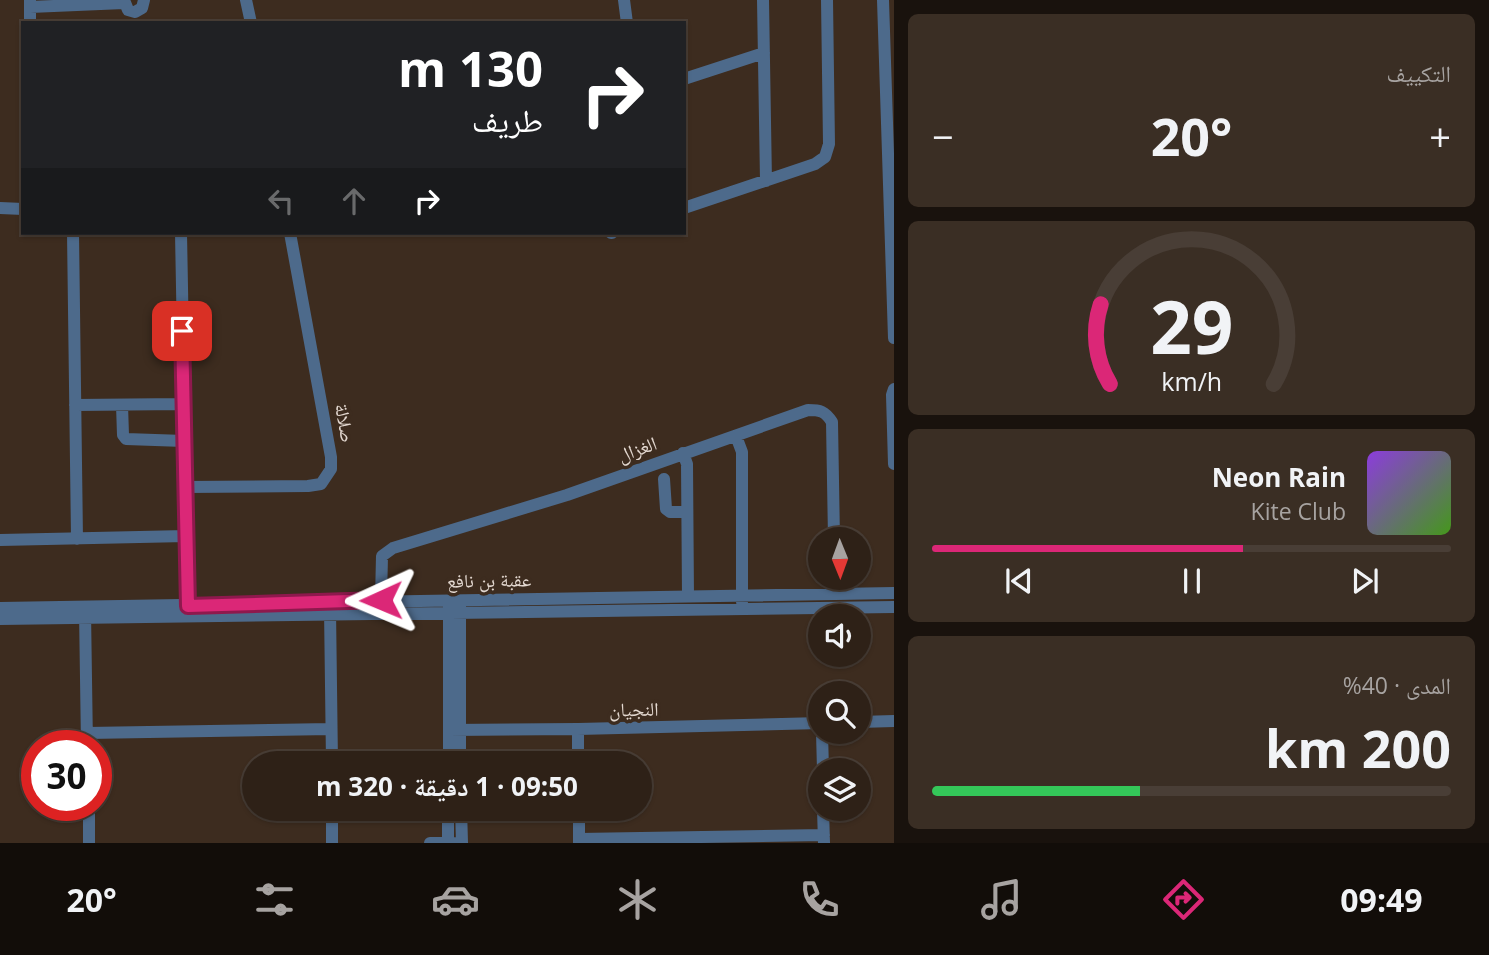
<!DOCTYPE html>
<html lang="ar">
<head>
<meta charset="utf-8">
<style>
	:root { --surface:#2e2117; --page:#3a2e24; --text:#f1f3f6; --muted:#a7a3a1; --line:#493e36; --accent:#db2777 }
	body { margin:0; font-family:"Open Sans","Noto Naskh Arabic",sans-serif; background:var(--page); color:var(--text); direction:rtl; height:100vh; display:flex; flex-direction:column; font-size:26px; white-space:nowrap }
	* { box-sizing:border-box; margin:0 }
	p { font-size:23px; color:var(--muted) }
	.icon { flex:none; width:38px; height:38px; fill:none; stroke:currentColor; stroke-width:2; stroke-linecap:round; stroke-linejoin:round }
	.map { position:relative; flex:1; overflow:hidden; direction:ltr }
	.drawer { display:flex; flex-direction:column; gap:14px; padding:14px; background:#19120d; width:595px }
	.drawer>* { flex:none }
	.banner { position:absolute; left:21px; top:21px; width:665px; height:214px; border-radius:0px; box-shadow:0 2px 5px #0004,0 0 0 2px var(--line); direction:rtl; background:#202124; color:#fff; overflow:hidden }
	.needle { width:46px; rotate:179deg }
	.buttons { position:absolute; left:808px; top:527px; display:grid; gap:14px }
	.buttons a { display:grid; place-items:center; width:63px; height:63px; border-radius:50%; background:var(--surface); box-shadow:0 2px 5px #0004,0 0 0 2px var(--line); font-size:35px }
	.speed { position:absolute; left:21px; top:730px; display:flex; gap:14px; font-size:35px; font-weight:700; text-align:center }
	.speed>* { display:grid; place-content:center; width:91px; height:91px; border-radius:50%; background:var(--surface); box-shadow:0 2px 5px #0004,0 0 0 2px var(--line); line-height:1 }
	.speed .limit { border:10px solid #d22; background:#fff; color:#111 }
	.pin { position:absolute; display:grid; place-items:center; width:60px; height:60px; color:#fff; margin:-30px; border-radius:14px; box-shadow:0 4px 10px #0006 }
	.me { position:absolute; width:77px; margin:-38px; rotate:269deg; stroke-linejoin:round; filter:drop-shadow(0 0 5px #0008) }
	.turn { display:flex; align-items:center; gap:24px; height:147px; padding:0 28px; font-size:32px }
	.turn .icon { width:91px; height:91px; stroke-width:2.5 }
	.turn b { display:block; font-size:49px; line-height:60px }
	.lanes { display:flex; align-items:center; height:66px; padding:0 28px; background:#0003; justify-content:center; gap:35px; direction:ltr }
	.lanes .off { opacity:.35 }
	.big { font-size:52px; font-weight:700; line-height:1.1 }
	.drawer .card { flex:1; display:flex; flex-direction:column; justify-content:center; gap:10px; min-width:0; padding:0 24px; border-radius:10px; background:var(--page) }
	.drawer .dial { align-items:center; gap:0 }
	.dial svg { height:182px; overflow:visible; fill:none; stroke:var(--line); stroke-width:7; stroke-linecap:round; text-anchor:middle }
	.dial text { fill:var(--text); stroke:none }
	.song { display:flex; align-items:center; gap:21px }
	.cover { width:84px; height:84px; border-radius:10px; background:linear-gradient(135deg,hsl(270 70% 55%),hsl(100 70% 35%)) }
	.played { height:7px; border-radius:4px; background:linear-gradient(90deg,var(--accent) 60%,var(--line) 60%) }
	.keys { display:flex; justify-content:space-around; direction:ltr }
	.heat { display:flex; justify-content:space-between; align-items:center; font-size:38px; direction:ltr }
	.charge { height:10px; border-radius:5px; background:linear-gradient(90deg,#34c759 40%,var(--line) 0) }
	.trip { position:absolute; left:242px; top:751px; width:410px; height:70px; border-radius:35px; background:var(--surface); box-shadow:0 2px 5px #0004,0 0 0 2px var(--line); font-weight:700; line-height:70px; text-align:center; direction:rtl }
	.menu { display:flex; height:112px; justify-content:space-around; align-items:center; background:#120d09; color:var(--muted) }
	.menu .icon { width:49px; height:49px }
	.menu .selected { color:var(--accent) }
	.menu b { font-size:32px; color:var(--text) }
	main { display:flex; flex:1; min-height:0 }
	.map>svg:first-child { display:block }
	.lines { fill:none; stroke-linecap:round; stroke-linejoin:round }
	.minor { stroke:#4d6a8b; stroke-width:12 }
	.route-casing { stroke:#8e194d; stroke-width:18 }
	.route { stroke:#db2777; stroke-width:12 }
	.labels { text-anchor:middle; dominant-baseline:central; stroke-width:7; stroke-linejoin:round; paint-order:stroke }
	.street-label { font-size:19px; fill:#e3d8d0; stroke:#3d2c1f }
</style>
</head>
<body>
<main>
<section class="drawer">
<div class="card"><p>التكييف</p>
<div class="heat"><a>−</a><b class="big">20°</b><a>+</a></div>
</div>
<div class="card dial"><svg viewBox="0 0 100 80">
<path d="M14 69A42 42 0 1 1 86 69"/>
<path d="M14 69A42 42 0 0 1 10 34" stroke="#db2777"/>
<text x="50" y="56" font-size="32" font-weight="700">29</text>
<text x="50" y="72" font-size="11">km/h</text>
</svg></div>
<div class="card">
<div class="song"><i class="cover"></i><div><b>Neon Rain</b><p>Kite Club</p></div></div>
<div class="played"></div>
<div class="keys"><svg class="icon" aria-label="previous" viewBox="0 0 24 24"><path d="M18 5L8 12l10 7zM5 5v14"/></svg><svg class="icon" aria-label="pause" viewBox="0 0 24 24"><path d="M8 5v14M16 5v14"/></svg><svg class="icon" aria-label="next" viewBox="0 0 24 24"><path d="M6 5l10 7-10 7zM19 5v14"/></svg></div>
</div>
<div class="card"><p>المدى · 40%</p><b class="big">200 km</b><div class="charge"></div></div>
</section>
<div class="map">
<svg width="894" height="843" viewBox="0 0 894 843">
	<rect width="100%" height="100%" fill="#3d2c1f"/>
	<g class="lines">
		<path class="minor" d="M30 0V23
			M124 0 128 10 135 12 142 8 144 0
			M246 0 251 23
			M624 0 627 23
			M763 0 766 181
			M883 0 894 338
			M30 7 124 3
			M684 79 764 53
			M0 208 23 209
			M684 208 815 164 825 157 829 144 827 0
			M73 233 77 539
			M181 233 188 614
			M611 233H612
			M894 389 892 395 894 464
			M75 405 183 404
			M122 405 123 435 126 439 184 441
			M736 436 742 452V602
			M683 453 687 464 688 596
			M664 479 666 509 670 512H687
			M185 487 308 486 321 484 331 469V457L290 233
			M0 540 186 536
			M834 578 835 594
			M381 600 382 556 393 548 567 495 808 410C820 410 825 411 832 422L834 539
			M0 608 894 593
			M330 609 332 763
			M85 611 87 746
			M0 619 894 607
			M859 722 894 721
			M578 729V763
			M449 730 578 729 821 723
			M822 732 823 770
			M87 733 331 729
			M449 763V607
			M460 763V606
			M89 805V843
			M332 808V843
			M461 808 462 843
			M579 808V843
			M823 808 824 843
			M579 839 824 835
			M430 843H454
			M448 843V808"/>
	</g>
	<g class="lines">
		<defs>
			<path id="route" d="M182 331 188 606 381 600"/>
		</defs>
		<use href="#route" class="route-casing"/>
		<use href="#route" class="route"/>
	</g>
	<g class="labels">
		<g class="street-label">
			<text transform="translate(345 423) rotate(80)">صلالة</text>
			<text transform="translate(637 449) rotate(-20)">الغزال</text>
			<text transform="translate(489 580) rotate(-1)">عقبة بن نافع</text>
			<text transform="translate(634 709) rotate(-1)">النجيان</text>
		</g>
	</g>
</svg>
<div class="buttons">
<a><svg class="needle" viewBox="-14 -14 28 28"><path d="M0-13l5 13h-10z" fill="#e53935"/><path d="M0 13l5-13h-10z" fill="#a7a3a1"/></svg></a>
<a><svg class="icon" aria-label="sound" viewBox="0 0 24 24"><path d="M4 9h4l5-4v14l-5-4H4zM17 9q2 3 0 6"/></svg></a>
<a><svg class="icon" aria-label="search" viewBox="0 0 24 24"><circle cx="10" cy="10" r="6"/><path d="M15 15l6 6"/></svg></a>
<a><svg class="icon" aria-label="layers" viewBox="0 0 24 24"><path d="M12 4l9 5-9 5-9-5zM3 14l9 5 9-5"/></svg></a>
</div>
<div class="speed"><div class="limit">30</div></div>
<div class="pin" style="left:182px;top:331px;background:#d93025"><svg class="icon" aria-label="arrive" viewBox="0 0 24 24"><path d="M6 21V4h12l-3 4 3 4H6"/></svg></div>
<svg class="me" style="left:381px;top:600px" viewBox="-20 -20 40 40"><path d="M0-17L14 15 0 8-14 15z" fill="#db2777" stroke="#fff" stroke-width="4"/></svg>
<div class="trip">09:50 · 1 دقيقة · 320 m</div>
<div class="banner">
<div class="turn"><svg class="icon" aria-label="right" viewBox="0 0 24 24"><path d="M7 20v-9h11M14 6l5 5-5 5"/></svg><div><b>130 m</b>طريف</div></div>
<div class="lanes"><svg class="icon off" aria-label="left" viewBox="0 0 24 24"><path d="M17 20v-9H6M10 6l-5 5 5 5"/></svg><svg class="icon off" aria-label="ahead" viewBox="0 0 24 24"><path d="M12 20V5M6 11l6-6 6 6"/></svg><svg class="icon" aria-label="right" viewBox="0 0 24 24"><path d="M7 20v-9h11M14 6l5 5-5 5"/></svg></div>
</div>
</div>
</main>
<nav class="menu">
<b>09:49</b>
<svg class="icon selected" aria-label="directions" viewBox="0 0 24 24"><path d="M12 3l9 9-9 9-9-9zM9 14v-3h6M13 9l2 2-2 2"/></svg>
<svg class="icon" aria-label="music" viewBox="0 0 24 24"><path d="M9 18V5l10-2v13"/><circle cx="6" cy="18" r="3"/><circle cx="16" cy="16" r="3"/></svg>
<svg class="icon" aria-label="phone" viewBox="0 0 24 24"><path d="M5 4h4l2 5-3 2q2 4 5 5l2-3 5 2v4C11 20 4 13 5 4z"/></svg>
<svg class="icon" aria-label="climate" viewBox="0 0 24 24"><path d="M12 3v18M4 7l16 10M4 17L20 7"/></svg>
<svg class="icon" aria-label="car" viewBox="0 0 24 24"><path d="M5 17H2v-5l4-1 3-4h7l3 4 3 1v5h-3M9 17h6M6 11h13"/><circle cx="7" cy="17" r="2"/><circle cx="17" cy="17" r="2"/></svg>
<svg class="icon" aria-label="filters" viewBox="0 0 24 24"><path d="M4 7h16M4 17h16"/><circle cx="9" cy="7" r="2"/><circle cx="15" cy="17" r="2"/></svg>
<b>20°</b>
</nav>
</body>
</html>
